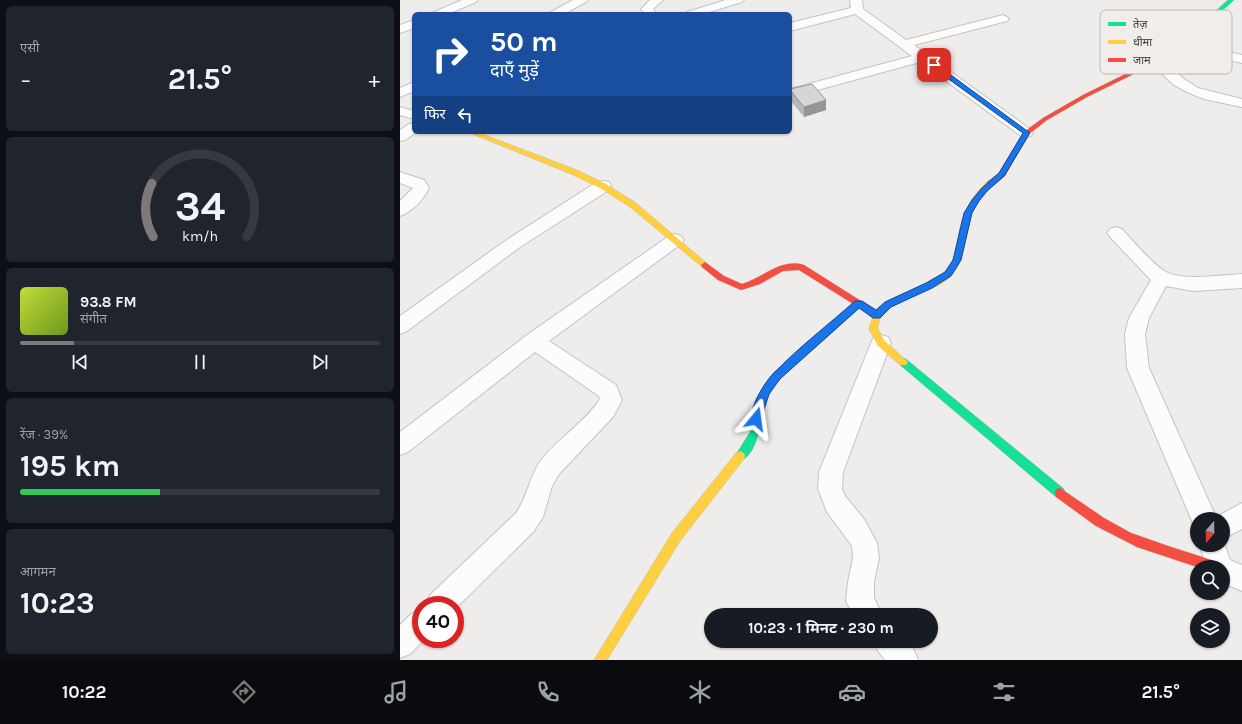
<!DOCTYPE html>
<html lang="hi">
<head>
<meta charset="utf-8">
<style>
	:root { --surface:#171b24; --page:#20242c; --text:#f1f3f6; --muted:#9ea1a6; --line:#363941; --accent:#7b7979 }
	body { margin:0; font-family:Karla,"Noto Sans Devanagari",sans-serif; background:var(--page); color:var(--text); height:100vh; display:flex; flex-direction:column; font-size:15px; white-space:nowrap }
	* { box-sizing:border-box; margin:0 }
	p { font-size:13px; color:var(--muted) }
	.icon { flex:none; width:22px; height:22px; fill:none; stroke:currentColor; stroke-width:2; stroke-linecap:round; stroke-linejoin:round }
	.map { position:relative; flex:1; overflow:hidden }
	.side { display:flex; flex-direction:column; gap:6px; padding:6px; background:#0d0f14; width:400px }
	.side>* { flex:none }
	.top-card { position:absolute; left:12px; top:12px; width:380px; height:122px; border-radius:6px; box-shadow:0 1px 3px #0004; background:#1a4fa0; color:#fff; overflow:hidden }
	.needle { width:26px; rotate:200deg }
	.controls { position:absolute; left:790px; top:512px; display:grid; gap:8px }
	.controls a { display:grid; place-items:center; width:40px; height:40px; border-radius:50%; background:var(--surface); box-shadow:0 1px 3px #0004; font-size:20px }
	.speed { position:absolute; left:12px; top:596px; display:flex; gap:8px; font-size:20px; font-weight:700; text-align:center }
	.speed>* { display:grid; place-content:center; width:52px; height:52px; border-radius:50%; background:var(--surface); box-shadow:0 1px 3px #0004; line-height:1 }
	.speed .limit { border:6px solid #d22; background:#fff; color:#111 }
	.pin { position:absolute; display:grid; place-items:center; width:34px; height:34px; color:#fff; margin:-17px; border-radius:8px; box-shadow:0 2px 6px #0006 }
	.me { position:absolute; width:44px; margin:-22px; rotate:16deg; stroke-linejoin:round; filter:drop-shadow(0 0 3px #0008) }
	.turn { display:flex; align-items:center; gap:14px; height:84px; padding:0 12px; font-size:18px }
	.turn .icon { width:52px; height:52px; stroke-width:2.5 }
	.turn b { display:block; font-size:28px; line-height:34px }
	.then { display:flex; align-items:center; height:38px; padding:0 12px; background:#0003; gap:8px; font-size:15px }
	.big { font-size:30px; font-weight:700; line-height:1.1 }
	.side .tile { flex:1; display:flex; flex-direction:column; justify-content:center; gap:6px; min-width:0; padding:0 14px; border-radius:6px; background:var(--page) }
	.side .dial { align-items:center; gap:0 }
	.dial svg { height:104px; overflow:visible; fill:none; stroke:var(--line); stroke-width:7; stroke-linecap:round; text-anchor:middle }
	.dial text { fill:var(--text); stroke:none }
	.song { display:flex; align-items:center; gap:12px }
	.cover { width:48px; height:48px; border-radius:6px; background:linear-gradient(135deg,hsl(70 70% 55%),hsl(80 70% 35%)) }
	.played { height:4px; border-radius:2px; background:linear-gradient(90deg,var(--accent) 15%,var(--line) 15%) }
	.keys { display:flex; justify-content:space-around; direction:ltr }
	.heat { display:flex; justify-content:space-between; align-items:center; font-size:22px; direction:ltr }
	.charge { height:6px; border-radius:3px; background:linear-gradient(90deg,#34c759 39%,var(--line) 0) }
	.trip { position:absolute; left:304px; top:608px; width:234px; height:40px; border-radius:20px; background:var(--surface); box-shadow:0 1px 3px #0004; font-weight:700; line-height:40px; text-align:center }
	.dock { display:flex; height:64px; justify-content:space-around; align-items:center; background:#090b0e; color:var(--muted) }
	.dock .icon { width:28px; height:28px }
	.dock .active { color:var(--accent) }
	.dock b { font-size:18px; color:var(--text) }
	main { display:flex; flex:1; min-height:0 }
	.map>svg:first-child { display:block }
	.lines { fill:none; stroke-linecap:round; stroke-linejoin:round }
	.street-casing { stroke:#c4c3c2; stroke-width:2 }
	.fast-casing { stroke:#c4c3c2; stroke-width:1 }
	.slow-casing { stroke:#c4c3c2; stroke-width:1 }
	.jam-casing { stroke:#c4c3c2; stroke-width:1 }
	.street { fill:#fdfcfc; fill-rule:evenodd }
	.fast { fill:#16e098; fill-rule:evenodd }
	.slow { fill:#ffcf43; fill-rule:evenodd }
	.jam { fill:#f24e42; fill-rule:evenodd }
	.wall { fill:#b9b7b7 }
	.shaded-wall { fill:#969595 }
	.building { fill:#d7d5d5; stroke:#969595 }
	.route { fill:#1a73e8; stroke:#114b97 }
	.key { fill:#f0edeb; stroke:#bab8b6; stroke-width:1 }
	.key-label { font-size:11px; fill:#3d3b3b }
</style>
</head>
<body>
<main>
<section class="side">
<div class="tile"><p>एसी</p>
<div class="heat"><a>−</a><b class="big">21.5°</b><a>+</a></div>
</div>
<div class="tile dial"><svg viewBox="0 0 100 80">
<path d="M14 69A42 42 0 1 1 86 69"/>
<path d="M14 69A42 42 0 0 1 13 28" stroke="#7b7979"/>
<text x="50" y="56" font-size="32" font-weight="700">34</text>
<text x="50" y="72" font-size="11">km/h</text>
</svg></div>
<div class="tile">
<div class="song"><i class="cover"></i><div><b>93.8 FM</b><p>संगीत</p></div></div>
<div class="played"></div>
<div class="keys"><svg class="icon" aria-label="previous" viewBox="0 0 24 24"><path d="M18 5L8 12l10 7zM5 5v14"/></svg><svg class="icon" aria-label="pause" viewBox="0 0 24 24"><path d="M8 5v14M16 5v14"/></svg><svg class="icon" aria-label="next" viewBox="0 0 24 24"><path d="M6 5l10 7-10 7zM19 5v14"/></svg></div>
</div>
<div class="tile"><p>रेंज · 39%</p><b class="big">195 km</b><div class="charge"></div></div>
<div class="tile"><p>आगमन</p><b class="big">10:23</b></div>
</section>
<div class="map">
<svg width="842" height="660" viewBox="0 0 842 660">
	<rect width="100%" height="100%" fill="#efedec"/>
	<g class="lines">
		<defs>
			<path id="street" d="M62 0H78L76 2 48 14H32L34 12Z
				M173 0H188L186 2 164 14H149L151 12Z
				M250 0H263L253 9 257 14H245L241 9Z
				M326 0H344L342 2 303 14H285L287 12Z
				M450 0H462L463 9 506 40 603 15 607 17 609 19 607 21 514 45 631 130 633 133 631 136 626 137 621 136 520 62 399 95H390V89L512 56 455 14 390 31V23L451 8Z
				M14 20V28L0 33V25Z
				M778 41 842 55V63L774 48 772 45 774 42Z
				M756 57 761 58 784 79 798 88 842 99V107L804 99 789 93 774 85 751 64 750 61 751 58Z
				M14 82V91L0 97V88Z
				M0 107 14 111V119L0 115Z
				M14 123V132H17L5 140 0 141V130L9 124Z
				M0 172 24 180 29 188C24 199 12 212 0 216V201L13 188 0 183Z
				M203 181 209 182 211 186 209 190 120 247 7 331 0 334V316L108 239 197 182Z
				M716 227 722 229C734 242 751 263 766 272 782 281 823 275 842 274V288L793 291 766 286 749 318 745 334 749 368 816 517 842 503V529L823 539 830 560 842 565V591L823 583V567H806L800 545H823V519H797V528H795L727 368 725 334 729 318 751 280 710 237 707 233 710 229Z
				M275 234 281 236 284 240 281 244 149 341 216 385 222 400 213 417 159 474 152 486 143 517 134 531 55 609V605H26L30 595 116 513C128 496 129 476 142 459 159 438 186 421 200 399L199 396 135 352 8 452 0 455V432L127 335 269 236Z
				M481 335 488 337 491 343 443 472 442 489 445 496 464 519 477 543 479 558 474 582V598L482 615H453L446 601 448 582 453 558 452 546 427 512 418 489 419 472 471 343 474 337Z
				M21 610V639H25L10 654 0 658V625L11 614Z
				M474 641H507L514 650 518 660H485L478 651Z"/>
			<path id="fast" d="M828 0H834L795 35 775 50H771V48L791 33Z
				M459 301 463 304 462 306C444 322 426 338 409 353 394 366 377 378 369 395 360 413 361 453 340 461L336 459 335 456 350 432 354 406 362 389 373 373 456 302Z
				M503 358 506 359 664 489 665 493 664 497 660 498 656 497 500 365 498 362 500 359Z"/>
			<path id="slow" d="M68 132H77L177 170 206 184 236 203 309 265 305 268 302 267 230 207 200 188 171 174Z
				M587 182H593L594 184C586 194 577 201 572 213 564 233 567 259 551 276 534 294 492 298 481 317 479 320 478 325 478 329L484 340 508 362 506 365H500L478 346 469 329C478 288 521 297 546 271 556 260 557 242 560 228 564 210 573 194 587 182Z
				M340 451 344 453 345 456 344 459 280 541 207 660H194L272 533 336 453Z"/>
			<path id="jam" d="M773 47 776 49 775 50 758 62 687 97 647 120 629 134 605 176 593 186H587V182L599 173 624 132 643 118 683 95 754 60Z
				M305 262 324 276 342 284C363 278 380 258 404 265L480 313 481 315 480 317H474L399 270 383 271 360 284 341 290 318 280 302 267 301 265Z
				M660 488 704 518 731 533 771 547 815 561 819 563 821 567H797L737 547 696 526 656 497 655 493 656 489Z"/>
		</defs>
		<use href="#street" class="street-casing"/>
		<use href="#fast" class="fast-casing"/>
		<use href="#slow" class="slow-casing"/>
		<use href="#jam" class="jam-casing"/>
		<use href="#street" class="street"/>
		<use href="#fast" class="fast"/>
		<use href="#slow" class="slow"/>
		<use href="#jam" class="jam"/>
	</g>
	<path class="wall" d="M390 89 426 100V110L404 117 390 100Z"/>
	<path class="shaded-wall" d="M426 100V110L404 117V107Z"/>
	<path class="building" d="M412 84 426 100 404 107 390 90V89Z"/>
	<path class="route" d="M532 64H536L630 133 604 176 587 191 579 201 572 213 561 260 551 276 532 288 491 307 480 318H473L459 308 380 379 369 394 360 422 356 423 352 422C347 411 365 381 374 373 399 347 428 325 455 301H462L476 310 485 302 526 283 545 272 553 260 564 213 572 200 582 188 599 173 623 133 532 67Z"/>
	<rect x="700" y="10" width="132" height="64" rx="6" class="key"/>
	<rect x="708" y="22" width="18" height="4" fill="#16e098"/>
	<rect x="708" y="40" width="18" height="4" fill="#ffcf43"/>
	<rect x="708" y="58" width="18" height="4" fill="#f24e42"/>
	<g class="key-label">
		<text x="733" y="28">तेज़</text>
		<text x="733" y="46">धीमा</text>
		<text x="733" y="64">जाम</text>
	</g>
</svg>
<div class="controls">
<a><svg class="needle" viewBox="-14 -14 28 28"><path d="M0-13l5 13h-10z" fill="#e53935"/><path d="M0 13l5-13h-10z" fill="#9ea1a6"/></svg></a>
<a><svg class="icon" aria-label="search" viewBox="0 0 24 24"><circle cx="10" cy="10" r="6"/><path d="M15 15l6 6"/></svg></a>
<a><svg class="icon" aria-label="layers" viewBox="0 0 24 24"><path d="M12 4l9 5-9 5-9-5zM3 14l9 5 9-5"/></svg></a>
</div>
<div class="speed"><div class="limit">40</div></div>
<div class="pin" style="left:534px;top:65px;background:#d93025"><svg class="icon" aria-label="arrive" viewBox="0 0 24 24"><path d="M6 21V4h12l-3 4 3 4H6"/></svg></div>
<svg class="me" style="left:356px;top:419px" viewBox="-20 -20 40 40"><path d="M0-17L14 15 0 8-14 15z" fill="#1a73e8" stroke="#fff" stroke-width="4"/></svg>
<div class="trip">10:23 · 1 मिनट · 230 m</div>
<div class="top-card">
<div class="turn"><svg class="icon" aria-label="right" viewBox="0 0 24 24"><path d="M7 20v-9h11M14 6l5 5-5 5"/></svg><div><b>50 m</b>दाएँ मुड़ें</div></div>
<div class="then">फिर<svg class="icon" aria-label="left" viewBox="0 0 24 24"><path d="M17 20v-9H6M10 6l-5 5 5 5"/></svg></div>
</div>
</div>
</main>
<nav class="dock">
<b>10:22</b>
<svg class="icon active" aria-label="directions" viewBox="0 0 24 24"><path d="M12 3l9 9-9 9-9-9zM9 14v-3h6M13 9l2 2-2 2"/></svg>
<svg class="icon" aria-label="music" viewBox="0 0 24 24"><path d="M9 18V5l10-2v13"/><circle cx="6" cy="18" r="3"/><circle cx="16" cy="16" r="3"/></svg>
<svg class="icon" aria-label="phone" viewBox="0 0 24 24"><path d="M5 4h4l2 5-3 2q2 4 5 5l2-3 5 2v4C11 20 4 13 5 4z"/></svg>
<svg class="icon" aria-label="climate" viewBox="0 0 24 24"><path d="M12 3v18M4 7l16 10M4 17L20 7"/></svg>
<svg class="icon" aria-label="car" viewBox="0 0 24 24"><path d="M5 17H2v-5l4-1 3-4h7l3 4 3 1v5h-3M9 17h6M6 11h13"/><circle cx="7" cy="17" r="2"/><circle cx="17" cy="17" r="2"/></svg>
<svg class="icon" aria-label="filters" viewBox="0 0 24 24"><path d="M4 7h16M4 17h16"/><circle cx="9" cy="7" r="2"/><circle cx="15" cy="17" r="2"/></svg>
<b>21.5°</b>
</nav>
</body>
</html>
